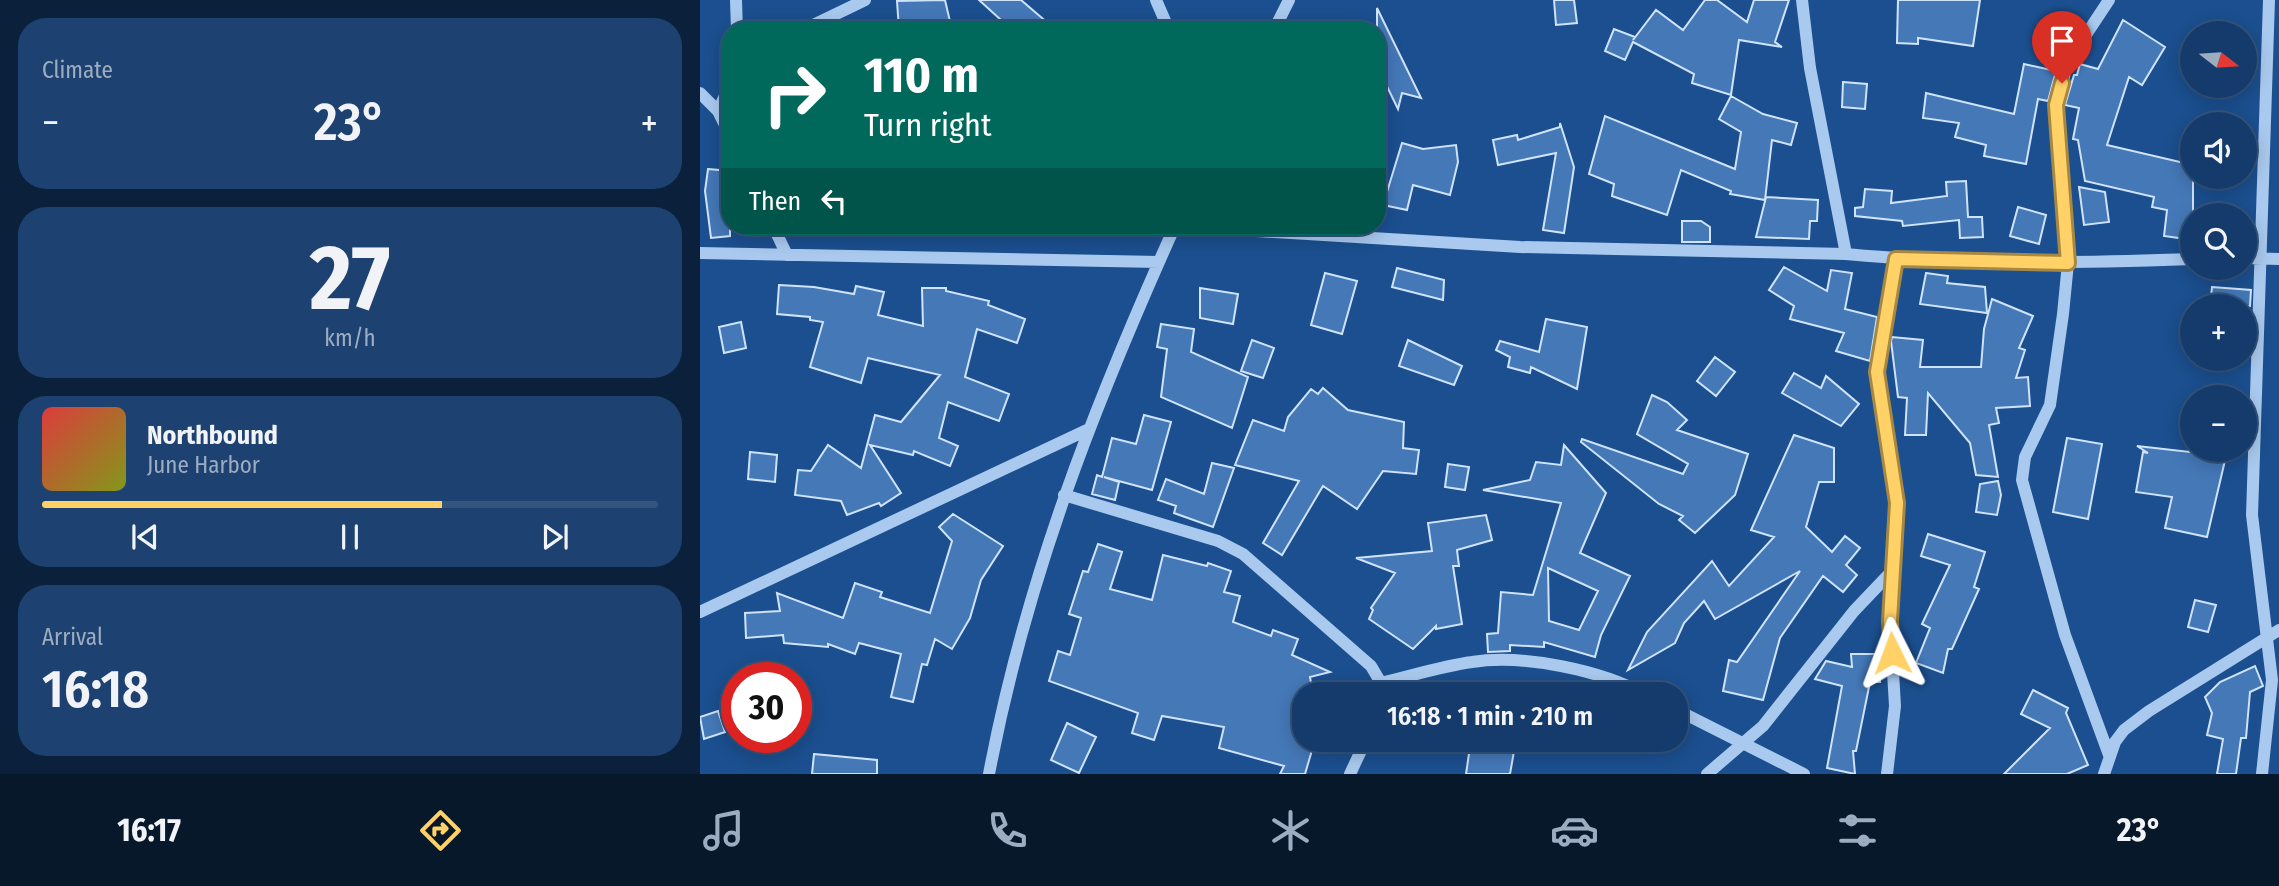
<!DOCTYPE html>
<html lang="en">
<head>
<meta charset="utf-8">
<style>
	:root { --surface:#143b6b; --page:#1d4271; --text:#f1f3f6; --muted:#9dadc1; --line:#33557e; --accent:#ffd166 }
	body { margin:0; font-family:"Fira Sans Condensed",sans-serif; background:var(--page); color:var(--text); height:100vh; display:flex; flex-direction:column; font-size:26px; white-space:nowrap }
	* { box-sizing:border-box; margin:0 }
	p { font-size:23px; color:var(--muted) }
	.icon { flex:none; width:38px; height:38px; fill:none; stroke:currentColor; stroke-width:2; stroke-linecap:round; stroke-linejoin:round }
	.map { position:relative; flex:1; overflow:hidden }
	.drawer { display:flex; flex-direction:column; gap:18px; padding:18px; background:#0b203b; width:700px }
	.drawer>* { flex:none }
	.banner { position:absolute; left:21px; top:21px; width:665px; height:214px; border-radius:28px; box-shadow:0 4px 18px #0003,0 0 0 2px var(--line); background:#00695c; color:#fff; overflow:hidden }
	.needle { width:46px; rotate:107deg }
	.controls { position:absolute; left:1480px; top:21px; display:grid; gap:14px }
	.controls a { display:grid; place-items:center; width:77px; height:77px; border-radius:50%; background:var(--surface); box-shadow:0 4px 18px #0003,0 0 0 2px var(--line); font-size:35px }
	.speed { position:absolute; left:21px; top:662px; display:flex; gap:14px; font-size:35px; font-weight:700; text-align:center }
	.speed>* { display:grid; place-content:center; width:91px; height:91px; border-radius:50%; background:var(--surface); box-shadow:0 4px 18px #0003,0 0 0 2px var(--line); line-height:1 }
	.speed .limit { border:10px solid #d22; background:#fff; color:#111 }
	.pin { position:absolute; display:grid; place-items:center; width:60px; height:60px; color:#fff; margin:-72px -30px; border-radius:50% 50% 50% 0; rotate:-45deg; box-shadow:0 0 7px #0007 }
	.pin .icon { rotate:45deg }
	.me { position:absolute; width:77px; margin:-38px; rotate:357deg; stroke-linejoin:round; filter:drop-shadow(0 0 5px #0008) }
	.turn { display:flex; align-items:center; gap:24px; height:147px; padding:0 28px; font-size:32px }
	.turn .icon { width:91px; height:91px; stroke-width:2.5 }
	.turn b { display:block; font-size:49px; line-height:60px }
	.then { display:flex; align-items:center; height:66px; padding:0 28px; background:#0003; gap:14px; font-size:26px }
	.big { font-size:52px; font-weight:600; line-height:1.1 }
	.drawer .card { flex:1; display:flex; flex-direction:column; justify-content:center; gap:10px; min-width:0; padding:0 24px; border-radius:28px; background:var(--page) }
	.drawer .dial { align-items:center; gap:0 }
	.dial b { font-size:91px; line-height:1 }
	.song { display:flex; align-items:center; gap:21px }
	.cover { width:84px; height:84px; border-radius:10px; background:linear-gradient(135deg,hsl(0 70% 55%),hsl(70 70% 35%)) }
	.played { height:7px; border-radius:4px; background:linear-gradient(90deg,var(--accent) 65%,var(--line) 65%) }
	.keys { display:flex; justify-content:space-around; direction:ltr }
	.heat { display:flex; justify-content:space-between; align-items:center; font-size:38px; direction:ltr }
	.trip { position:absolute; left:592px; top:682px; width:396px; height:70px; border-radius:28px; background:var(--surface); box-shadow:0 4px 18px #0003,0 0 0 2px var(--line); font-weight:600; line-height:70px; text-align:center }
	.dock { display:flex; height:112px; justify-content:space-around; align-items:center; background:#08182b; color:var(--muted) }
	.dock .icon { width:49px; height:49px }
	.dock .selected { color:var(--accent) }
	.dock b { font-size:32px; color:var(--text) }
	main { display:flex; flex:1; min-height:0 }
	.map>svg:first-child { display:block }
	.building { fill:#4478b7; stroke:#cfe3fa; stroke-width:2; fill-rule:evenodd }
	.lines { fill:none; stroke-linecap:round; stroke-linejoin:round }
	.minor { stroke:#a9c9ee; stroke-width:12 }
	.route-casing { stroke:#a68842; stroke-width:18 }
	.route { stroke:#ffd166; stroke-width:12 }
</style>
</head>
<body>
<main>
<section class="drawer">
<div class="card"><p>Climate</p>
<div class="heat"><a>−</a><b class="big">23°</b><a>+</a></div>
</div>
<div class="card dial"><b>27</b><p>km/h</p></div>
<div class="card">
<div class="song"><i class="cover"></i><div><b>Northbound</b><p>June Harbor</p></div></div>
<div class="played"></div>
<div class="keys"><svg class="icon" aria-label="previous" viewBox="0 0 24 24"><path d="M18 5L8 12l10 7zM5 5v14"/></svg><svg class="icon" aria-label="pause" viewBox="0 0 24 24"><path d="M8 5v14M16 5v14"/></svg><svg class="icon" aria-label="next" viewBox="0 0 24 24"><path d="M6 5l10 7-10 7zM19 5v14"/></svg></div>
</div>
<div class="card"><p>Arrival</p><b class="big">16:18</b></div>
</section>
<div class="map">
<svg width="1579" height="774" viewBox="0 0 1579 774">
	<rect width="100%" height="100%" fill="#1b4f8f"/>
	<path class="building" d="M245 0 252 30H199L197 1Z
		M279 0H321L356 30H312Z
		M854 0H874L877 23 856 25Z
		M1005 0H1017L1047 22 1054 0H1089L1075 42 1082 47 1039 40 1031 95 992 83 994 74 933 42 925 60 905 51 914 29 935 37 933 40 956 10 983 30Z
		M1198 0H1280L1273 46 1218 38V44L1197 43Z
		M677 8 721 98 702 93 698 109 677 66Z
		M1423 20 1465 47 1442 85 1429 77 1407 145 1493 165V240L1464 236 1467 210 1452 207 1454 197 1385 181 1378 140 1373 139 1379 108 1365 105 1374 75H1377L1380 64 1398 69Z
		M1324 64 1356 71 1348 101 1338 99 1326 164 1284 156 1286 145 1255 137 1259 123 1223 118 1226 93 1314 114Z
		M1143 82 1167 84 1165 109 1142 107Z
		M1031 96 1063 114 1097 123 1091 145 1072 140 1065 200 1030 194 1031 191 981 170 967 215 912 196 914 184 889 174 905 116 1035 169 1041 132 1019 119Z
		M860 123 874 167 864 233 843 230 856 153 798 165 793 140 817 135 818 140 860 127Z
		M702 143 723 149 756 145 758 162 750 195 713 185 707 210 683 205Z
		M8 169 30 171V236L11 238 5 191Z
		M1266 181 1268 217H1282L1283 237 1260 238 1259 220 1203 226 1202 221 1155 216V208L1163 207 1165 189 1192 191 1191 203 1247 196 1246 182Z
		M1379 187 1405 192 1409 222 1384 225Z
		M1066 197 1118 200 1117 221H1110L1109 239 1056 237Z
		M1318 207 1346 215 1339 244 1310 236Z
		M982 221H1001L1010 227V242H982Z
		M1084 267 1127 291 1131 270 1152 273 1145 309 1177 317 1170 361 1136 351 1144 333 1090 319 1094 306 1069 290Z
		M697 268 744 280 743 300 692 287Z
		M625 273 657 281 642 334 611 325Z
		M1226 273 1248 276 1247 283 1285 287 1287 313 1220 304Z
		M79 285 114 287 154 294 156 286 184 292 178 315 223 326 222 288H246V291L289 301 288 305 325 319 317 343 277 329 265 377 309 394 299 421 248 402 239 438 258 446 250 466 214 451 213 455 170 445 201 493 181 506 179 503 147 515 141 501 95 495 98 470 111 471 128 445 161 468 175 415 201 422 240 375 168 358 161 383 110 367 123 322 110 320V317L77 314Z
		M1512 287 1551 290 1550 306H1510Z
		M500 288 538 294 533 324 500 318Z
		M1292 299 1333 316 1319 348 1325 350 1316 378 1328 377 1330 406 1296 408 1299 423 1289 425 1298 477 1276 475 1270 443 1228 393 1226 435H1205L1207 398 1198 397 1191 341 1192 337 1223 340 1220 367H1281L1284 329Z
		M846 319 887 327 877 389 831 367 830 373 808 367 810 357 796 350 800 341 839 352Z
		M41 322 46 348 24 353 19 327Z
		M461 324 494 329 491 352 548 377 532 428 461 397 467 349 457 347Z
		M552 340 574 348 563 378 541 371Z
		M708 340 762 366 754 385 699 366Z
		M1015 357 1035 372 1016 396 997 381Z
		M1094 373 1121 388 1126 376 1159 404 1141 426 1082 393Z
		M623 388 648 410 704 422 703 448 719 450 716 474 683 471 657 509 623 486 582 555 563 543 599 481 535 465 553 420 584 431 588 417 611 389 618 394Z
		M952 395 967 402 987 420 977 430 1048 454 1035 495 995 533 979 520 983 516 959 504 881 442 882 439 983 474 988 464 937 434Z
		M444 415 471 422 452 490 404 477 419 482 415 500 392 494 397 475 402 477 412 438 436 444Z
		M1094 435 1134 448V482H1119L1106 527 1132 552 1145 536 1160 548 1146 565 1157 575 1143 592 1123 576 1080 638 1063 700 1023 691 1029 660 1037 662 1100 571 1015 619 1004 601 984 623 975 643 928 670 947 632 1012 561 1029 586 1074 537 1051 530Z
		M1367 438 1402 444 1388 519 1353 512Z
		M864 445 906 493 880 553 930 576 901 635 895 657 844 642V647L810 645V651L788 652 787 634 798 633 801 592 833 595 861 503 783 490 830 480 836 462 861 465ZM848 568 898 591 879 630 849 621Z
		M1437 446 1526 456 1507 537 1465 528 1472 497 1436 492 1443 452 1448 453Z
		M50 452 77 455 75 482 48 479Z
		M512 463 534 468 513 527 474 513 476 506 458 500 466 479 504 494Z
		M748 464 769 467 765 490 745 487Z
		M1298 481 1301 495 1297 515 1276 512 1280 484Z
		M253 514 303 546 281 580 270 618 252 649 235 639 227 665 222 664 213 702 191 697 201 654 159 643 155 654 128 644V647L84 643 83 635 46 638 45 613 80 611 77 593 143 618 155 583 182 592 180 597 230 613 252 541 239 527Z
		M786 515 792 540 757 550 759 566H753L762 624 736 629V626L713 649 669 619 673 610 671 608 695 573 656 558 732 551 728 523Z
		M1228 534 1285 552 1274 587 1279 589 1252 649H1248L1243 673 1216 663 1230 628 1222 624 1250 565 1221 556Z
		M398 544 422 552 410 589 452 600 463 555 507 566 508 563 531 571 524 592 540 596 533 622 571 636 573 630 598 639 592 655 630 672 610 677 613 695H604V740H615L605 774H580L584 766 519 748 524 727 462 716 454 740 432 733 438 713 349 681 358 651 370 655 381 618 369 614 383 571 388 572Z
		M1495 600 1516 605 1508 632 1488 627Z
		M1151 654H1179L1180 682H1170L1156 751H1153L1155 774 1127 768 1142 686 1115 679 1126 661 1152 667Z
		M1555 666 1563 686 1550 692 1546 738H1541L1536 774H1517L1523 739 1507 735 1512 713 1505 697 1520 682Z
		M1333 690 1368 708 1366 713 1388 765 1367 774H1304L1350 728 1321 714Z
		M18 711 25 732 4 739 0 717Z
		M367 723 396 737 379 773 351 760Z
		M771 740H816L810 774H766Z
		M114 754 177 760V774H112Z"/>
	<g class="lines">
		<path class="minor" d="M36 0 37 30
			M456 0 469 30
			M1102 0 1110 68 1146 254
			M1409 0 1368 62 1356 105 1368 263 1363 314 1350 405 1325 457 1322 480 1365 635 1409 755
			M103 30 165 0
			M574 30 589 0
			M0 93 18 111 30 135
			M18 111 30 85
			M73 226 87 255
			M475 226 820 247 1146 254C1261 265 1378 263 1493 259
			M0 253 459 262
			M1545 258 1579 259
			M364 495 518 541 543 554 671 666 681 683 680 695
			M0 612 387 430
			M681 683C711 676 742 666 772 662 823 654 901 670 946 695
			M975 709 1104 774
			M289 774C326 579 394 406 475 226
			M650 774 666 740
			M1007 774 1063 726 1154 611 1194 569
			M1187 774 1195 706 1190 621 1197 503 1177 372 1196 259
			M1404 774 1415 742 1424 730 1449 711 1579 630
			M1562 774 1572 680 1552 515 1569 0"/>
	</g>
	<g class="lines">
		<defs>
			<path id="route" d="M1192 653 1190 621 1197 503 1177 372 1196 259 1368 263 1356 105 1362 83"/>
		</defs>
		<use href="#route" class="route-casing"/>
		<use href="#route" class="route"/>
	</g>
</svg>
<div class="controls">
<a><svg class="needle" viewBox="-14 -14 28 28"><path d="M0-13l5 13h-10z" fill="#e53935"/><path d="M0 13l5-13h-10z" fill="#9dadc1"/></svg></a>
<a><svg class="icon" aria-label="sound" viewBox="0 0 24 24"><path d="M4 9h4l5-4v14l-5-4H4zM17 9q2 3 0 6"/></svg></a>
<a><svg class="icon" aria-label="search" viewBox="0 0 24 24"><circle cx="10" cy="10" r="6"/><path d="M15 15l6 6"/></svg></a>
<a>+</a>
<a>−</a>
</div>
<div class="speed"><div class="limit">30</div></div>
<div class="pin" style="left:1362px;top:83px;background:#d93025"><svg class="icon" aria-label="arrive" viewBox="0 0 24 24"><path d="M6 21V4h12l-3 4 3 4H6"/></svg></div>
<svg class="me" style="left:1192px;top:653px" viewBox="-20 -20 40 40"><path d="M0-17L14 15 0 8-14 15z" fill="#ffd166" stroke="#fff" stroke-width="4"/></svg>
<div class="trip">16:18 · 1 min · 210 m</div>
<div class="banner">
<div class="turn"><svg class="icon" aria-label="right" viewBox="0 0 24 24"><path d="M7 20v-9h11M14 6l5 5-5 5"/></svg><div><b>110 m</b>Turn right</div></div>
<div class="then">Then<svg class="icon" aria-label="left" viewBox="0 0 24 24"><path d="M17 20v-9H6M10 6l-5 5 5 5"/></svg></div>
</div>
</div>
</main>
<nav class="dock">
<b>16:17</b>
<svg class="icon selected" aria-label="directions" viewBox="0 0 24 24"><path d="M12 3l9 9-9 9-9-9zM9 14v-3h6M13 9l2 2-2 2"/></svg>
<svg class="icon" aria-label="music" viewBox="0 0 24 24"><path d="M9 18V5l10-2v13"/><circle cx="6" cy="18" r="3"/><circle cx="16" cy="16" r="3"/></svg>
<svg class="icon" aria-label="phone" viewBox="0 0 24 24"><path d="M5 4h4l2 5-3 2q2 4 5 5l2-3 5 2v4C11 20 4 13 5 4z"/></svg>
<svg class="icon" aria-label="climate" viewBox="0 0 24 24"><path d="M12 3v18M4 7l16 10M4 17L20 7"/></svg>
<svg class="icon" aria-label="car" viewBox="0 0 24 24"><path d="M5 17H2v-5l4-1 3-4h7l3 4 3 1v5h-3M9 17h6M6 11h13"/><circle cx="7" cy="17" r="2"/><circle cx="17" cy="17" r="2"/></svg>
<svg class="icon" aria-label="filters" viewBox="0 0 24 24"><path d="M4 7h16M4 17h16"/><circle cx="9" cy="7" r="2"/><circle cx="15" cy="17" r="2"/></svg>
<b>23°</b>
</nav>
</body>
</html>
